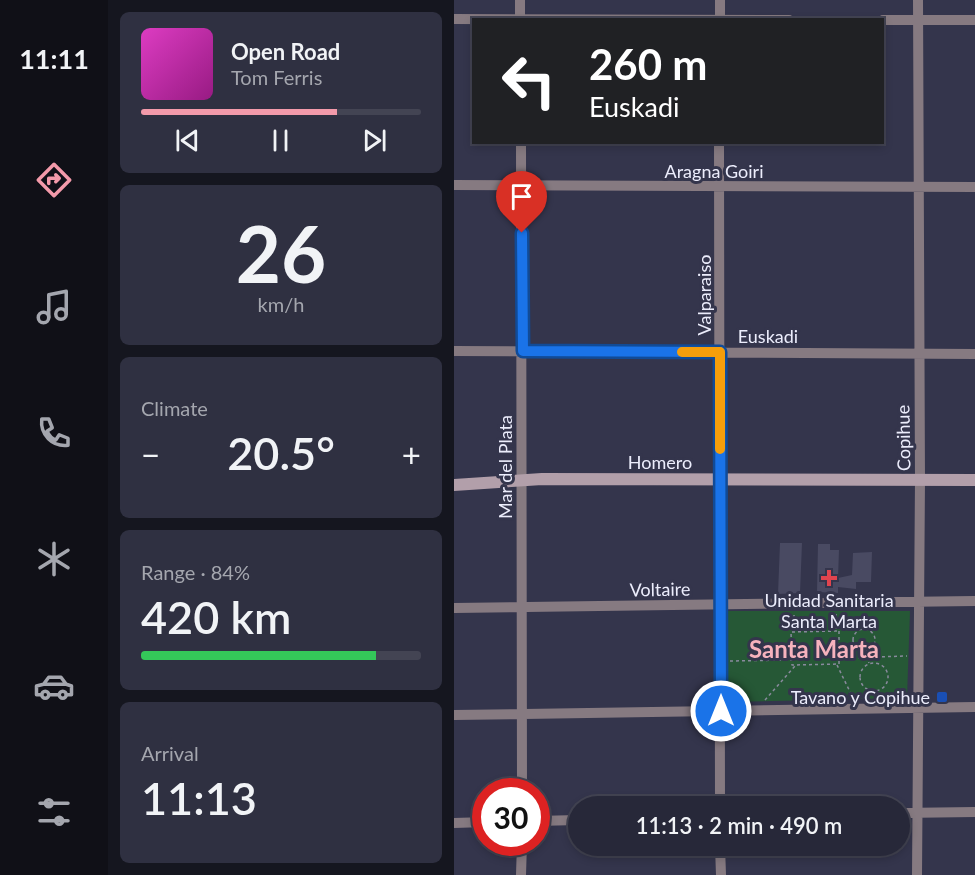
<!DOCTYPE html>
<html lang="en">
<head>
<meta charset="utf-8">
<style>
	:root { --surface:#272839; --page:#2f3041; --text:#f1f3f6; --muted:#a4a6ae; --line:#434453; --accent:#f39aaa }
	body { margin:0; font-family:Lato,sans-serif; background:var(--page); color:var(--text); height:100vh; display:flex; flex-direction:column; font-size:22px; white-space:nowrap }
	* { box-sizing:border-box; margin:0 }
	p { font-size:20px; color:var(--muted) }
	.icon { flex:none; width:33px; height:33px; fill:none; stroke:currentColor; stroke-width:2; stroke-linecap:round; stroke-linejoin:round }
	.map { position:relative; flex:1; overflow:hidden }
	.sheet { display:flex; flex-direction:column; gap:12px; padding:12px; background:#15161f; width:346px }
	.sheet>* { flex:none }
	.banner { position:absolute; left:18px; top:18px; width:412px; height:126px; border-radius:0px; box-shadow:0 3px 9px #0003,0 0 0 2px var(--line); background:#202124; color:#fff; overflow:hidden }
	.speed { position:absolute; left:18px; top:778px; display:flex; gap:12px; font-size:30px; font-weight:700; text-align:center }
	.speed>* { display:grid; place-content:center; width:78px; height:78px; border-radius:50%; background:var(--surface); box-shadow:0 3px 9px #0003,0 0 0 2px var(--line); line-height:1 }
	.speed .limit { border:9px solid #d22; background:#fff; color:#111 }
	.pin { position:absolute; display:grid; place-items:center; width:51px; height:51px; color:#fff; margin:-62px -26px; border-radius:50% 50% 50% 0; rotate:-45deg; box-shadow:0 0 6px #0007 }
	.pin .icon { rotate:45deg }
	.me { position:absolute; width:66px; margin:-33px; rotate:0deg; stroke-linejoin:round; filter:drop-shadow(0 0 4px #0008) }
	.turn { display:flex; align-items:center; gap:21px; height:126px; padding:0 18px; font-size:27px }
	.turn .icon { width:78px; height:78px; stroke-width:2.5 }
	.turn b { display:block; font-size:42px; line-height:51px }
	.big { font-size:45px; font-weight:600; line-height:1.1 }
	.sheet .card { flex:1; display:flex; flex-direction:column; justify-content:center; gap:9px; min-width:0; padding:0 21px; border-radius:9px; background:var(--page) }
	.sheet .dial { align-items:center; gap:0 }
	.dial b { font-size:78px; line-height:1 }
	.song { display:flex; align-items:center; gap:18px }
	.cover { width:72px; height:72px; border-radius:9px; background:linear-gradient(135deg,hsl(310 70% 55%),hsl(310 70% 35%)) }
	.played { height:6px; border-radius:3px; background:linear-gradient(90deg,var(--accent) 70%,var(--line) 70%) }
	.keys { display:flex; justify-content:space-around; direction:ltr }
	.heat { display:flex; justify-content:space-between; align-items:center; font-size:33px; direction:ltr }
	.charge { height:9px; border-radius:4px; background:linear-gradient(90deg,#34c759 84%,var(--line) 0) }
	.trip { position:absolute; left:114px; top:796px; width:342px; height:60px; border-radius:30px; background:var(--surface); box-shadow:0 3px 9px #0003,0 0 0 2px var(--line); font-weight:600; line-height:60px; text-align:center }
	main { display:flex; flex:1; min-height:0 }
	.tab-bar { display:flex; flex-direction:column; width:108px; justify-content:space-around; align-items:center; background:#101017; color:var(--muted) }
	.tab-bar .icon { width:42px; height:42px }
	.tab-bar .on { color:var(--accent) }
	.tab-bar b { font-size:27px; color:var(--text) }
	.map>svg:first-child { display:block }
	.green { fill:#265836 }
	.building { fill:#494a62 }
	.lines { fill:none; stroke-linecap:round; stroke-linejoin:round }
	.path { stroke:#898a9d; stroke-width:1.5; stroke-dasharray:3 3; stroke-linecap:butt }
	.minor { stroke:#867a81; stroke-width:10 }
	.secondary { stroke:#b29faa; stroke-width:12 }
	.route-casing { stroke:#114b97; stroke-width:15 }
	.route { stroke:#1a73e8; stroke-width:10 }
	.slow { stroke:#f59e0b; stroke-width:10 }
	.health-dot { fill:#e0444e; stroke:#34354c; stroke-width:2 }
	.transit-dot { fill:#1a4fb4; stroke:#34354c; stroke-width:2 }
	.labels { text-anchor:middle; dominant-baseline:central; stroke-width:6; stroke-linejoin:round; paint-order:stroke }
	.street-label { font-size:18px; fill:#ecedfc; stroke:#34354c }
	.poi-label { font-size:18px; fill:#ecedfc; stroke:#34354c }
	.district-label { font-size:24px; font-weight:bold; fill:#f6b2bd; stroke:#34354c }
</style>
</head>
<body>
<main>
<nav class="tab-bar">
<b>11:11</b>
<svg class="icon on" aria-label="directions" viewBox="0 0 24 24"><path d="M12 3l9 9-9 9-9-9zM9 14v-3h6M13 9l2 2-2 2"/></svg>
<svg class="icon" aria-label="music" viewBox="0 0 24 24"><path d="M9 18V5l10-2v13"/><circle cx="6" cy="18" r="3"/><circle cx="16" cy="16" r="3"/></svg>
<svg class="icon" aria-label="phone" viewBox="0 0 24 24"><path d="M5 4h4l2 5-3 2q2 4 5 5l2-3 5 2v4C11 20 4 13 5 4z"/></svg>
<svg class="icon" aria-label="climate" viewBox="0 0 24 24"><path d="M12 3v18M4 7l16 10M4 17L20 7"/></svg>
<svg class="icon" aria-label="car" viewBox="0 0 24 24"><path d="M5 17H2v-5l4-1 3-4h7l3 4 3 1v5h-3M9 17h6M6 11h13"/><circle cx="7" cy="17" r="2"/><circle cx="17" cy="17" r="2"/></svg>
<svg class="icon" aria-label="filters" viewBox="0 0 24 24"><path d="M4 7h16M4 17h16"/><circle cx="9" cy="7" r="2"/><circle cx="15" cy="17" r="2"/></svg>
</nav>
<section class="sheet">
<div class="card">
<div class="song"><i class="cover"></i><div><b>Open Road</b><p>Tom Ferris</p></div></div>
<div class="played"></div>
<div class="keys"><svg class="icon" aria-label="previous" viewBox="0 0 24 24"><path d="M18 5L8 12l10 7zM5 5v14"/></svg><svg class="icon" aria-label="pause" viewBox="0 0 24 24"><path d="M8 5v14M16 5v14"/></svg><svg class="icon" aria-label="next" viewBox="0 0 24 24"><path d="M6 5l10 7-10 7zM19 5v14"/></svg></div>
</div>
<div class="card dial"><b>26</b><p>km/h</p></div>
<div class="card"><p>Climate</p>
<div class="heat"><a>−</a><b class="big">20.5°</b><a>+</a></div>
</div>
<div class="card"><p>Range · 84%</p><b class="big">420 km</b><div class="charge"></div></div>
<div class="card"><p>Arrival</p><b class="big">11:13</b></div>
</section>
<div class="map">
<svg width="521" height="875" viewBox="0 0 521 875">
	<rect width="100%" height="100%" fill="#34354c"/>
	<path class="green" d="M274 611H456L453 698 273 702Z"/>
	<path class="building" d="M326 543H348L346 593 324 594Z
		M364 544H376V550H385L384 578 398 575 399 553 418 552 417 582H402V589L384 587V593L363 592Z"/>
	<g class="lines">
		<path class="path" d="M382 614V630
			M340 615 341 631
			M411 627V614
			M399 640a11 11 0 1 1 22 0a11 11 0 1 1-22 0Z
			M385 631V664L338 665 337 632Z
			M318 649V660
			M410 651 415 663
			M386 658 453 656
			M276 661 337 660
			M406 677a14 14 0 1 1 28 0a14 14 0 1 1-28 0Z
			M383 665 399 698
			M311 700 341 666"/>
		<path class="minor" d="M66 0V20
			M266 0V20
			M0 19 335 20
			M429 20H521
			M67 142 68 792
			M265 142 266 807
			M0 185 521 187
			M0 351 521 354
			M0 608 521 601
			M0 715 521 707
			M446 813 521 812
			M82 821 124 820
			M0 823 32 822
			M266 846 267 875
			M67 875 68 843
			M463 875 466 480 464 0"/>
		<path class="secondary" d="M0 485 88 479 521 480"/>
	</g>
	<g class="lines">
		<defs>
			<path id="route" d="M68 233 69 351 266 352 267 711"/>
		</defs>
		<use href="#route" class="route-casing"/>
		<use href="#route" class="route"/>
		<path class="slow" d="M228 352H266V449"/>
	</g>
	<path class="health-dot" d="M372 569h6v6h6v6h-6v6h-6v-6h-6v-6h6z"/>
	<rect class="transit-dot" x="482" y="691" width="12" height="12" rx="3"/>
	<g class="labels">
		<g class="street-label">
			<text x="260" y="171">Aragna Goiri</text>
			<text transform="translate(250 295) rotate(-90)">Valparaiso</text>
			<text x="314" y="336">Euskadi</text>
			<text transform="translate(449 438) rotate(-91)">Copihue</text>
			<text x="206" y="462">Homero</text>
			<text transform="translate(51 467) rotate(-90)">Mar del Plata</text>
			<text transform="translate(206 589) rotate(-1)">Voltaire</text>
		</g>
		<g class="poi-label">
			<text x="375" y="600">Unidad Sanitaria<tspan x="375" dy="21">Santa Marta</tspan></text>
			<text x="476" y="697" text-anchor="end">Tavano y Copihue</text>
		</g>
		<g class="district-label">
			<text x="360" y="648">Santa Marta</text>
		</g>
	</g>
</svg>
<div class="speed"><div class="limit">30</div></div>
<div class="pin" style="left:68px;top:233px;background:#d93025"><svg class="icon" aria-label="arrive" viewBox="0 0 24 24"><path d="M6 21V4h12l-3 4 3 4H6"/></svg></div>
<svg class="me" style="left:267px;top:711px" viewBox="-20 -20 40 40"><circle r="17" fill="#1a73e8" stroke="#fff" stroke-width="3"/><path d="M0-11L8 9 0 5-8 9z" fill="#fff"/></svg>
<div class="trip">11:13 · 2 min · 490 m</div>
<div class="banner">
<div class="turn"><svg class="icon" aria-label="left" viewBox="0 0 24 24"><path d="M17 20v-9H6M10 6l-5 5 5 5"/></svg><div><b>260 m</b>Euskadi</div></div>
</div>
</div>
</main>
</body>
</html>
